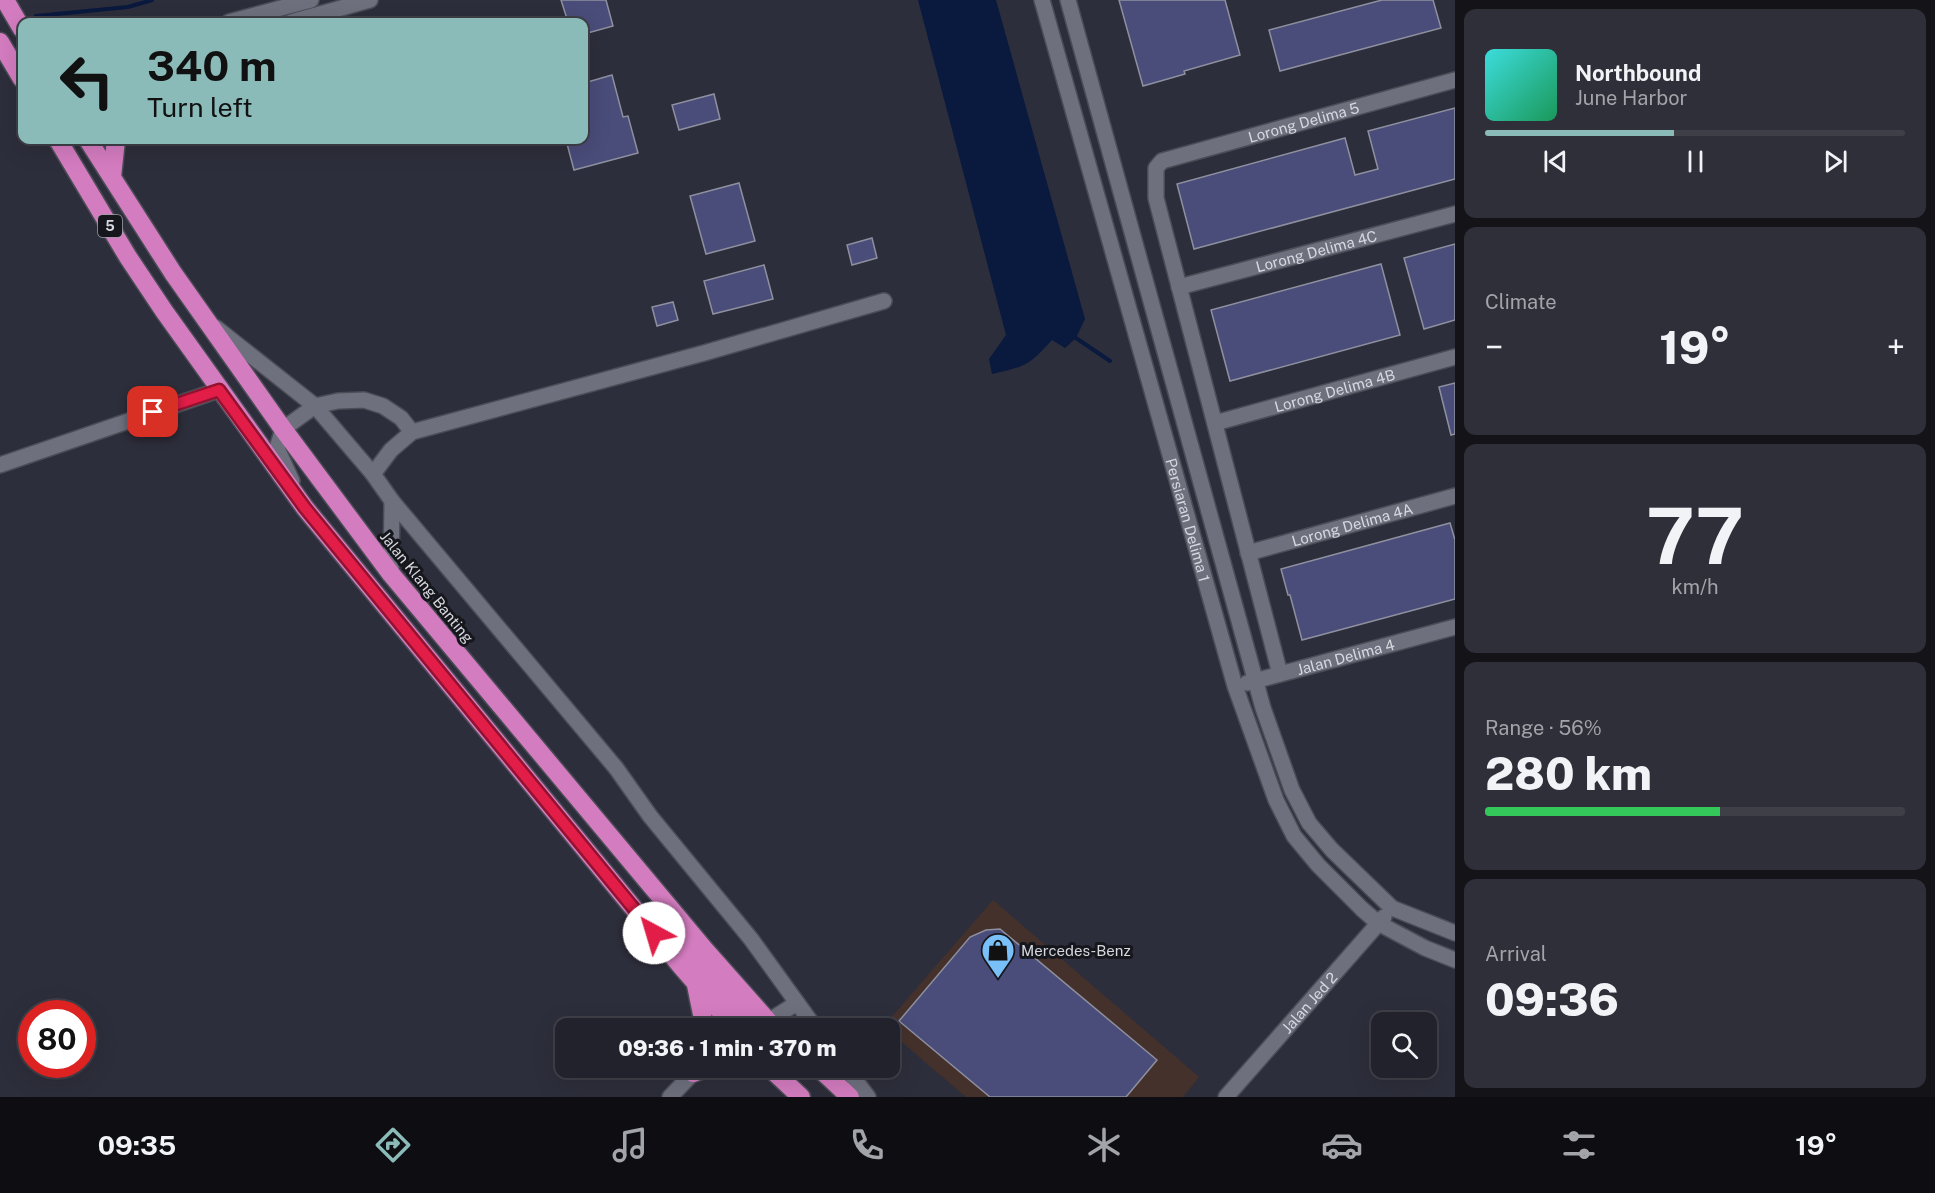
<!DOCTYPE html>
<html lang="en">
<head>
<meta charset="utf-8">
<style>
	:root { --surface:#22222c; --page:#2e2f38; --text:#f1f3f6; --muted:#a2a4a9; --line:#3f3f48; --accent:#8bbbb9 }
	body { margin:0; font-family:"Public Sans",sans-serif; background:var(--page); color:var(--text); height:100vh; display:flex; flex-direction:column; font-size:22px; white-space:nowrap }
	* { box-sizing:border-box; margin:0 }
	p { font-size:20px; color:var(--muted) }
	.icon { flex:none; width:33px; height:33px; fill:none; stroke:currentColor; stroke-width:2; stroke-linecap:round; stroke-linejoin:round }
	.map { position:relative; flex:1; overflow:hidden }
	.side { display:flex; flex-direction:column; gap:9px; padding:9px; background:#131318; width:480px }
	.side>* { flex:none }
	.hud { position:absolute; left:18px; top:18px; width:570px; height:126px; border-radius:12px; box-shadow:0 6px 24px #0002,0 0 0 2px var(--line); background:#8bbbb9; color:#111; overflow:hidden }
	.fabs { position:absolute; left:1371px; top:1012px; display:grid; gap:12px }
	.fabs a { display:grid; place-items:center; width:66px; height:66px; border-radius:12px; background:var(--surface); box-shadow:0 6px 24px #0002,0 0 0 2px var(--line); font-size:30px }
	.speed { position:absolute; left:18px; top:1000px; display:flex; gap:12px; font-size:30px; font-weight:700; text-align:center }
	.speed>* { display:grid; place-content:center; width:78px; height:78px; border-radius:50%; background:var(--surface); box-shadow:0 6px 24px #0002,0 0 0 2px var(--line); line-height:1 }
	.speed .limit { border:9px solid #d22; background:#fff; color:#111 }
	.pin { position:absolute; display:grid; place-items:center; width:51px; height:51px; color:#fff; margin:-26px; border-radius:12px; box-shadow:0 3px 9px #0006 }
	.me { position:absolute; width:66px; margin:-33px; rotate:321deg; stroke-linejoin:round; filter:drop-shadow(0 0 4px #0008) }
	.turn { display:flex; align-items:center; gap:21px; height:126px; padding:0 30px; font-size:27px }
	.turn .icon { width:78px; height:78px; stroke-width:2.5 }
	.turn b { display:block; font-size:42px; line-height:51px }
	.big { font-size:45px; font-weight:800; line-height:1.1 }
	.side .card { flex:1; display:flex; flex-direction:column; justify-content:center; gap:9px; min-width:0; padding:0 21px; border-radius:12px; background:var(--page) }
	.side .dial { align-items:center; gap:0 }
	.dial b { font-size:78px; line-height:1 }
	.song { display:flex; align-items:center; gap:18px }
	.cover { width:72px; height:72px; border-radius:9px; background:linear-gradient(135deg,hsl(180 70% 55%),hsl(150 70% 35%)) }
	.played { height:6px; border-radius:3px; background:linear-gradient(90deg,var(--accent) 45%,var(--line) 45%) }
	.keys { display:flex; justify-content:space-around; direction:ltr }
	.heat { display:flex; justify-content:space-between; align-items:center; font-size:33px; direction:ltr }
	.charge { height:9px; border-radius:4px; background:linear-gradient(90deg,#34c759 56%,var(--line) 0) }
	.trip { position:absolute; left:555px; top:1018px; width:345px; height:60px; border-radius:12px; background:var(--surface); box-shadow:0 6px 24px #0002,0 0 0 2px var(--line); font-weight:800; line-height:60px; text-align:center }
	.tabs { display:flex; height:96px; justify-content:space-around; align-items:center; background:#0e0e12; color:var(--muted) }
	.tabs .icon { width:42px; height:42px }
	.tabs .on { color:var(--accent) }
	.tabs b { font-size:27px; color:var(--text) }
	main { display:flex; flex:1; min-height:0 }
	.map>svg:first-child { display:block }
	.commercial { fill:#45312c }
	.water { fill:#0a193e }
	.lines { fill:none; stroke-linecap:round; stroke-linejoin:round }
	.stream { stroke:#0a193e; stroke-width:4 }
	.building { fill:#4a4c79; stroke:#8e909f; stroke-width:1.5 }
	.minor-casing { stroke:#4b4c56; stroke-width:18 }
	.highway-casing { stroke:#4b4c56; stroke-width:21 }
	.minor { stroke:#6e707e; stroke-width:15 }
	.highway { stroke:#d47cc0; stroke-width:18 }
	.route-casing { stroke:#92132f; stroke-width:15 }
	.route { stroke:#e11d48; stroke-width:10 }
	.labels { text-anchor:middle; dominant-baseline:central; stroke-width:6; stroke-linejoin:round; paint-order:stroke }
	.shield { fill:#16171c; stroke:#9c9da4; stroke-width:1.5 }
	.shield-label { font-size:14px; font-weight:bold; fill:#d6d7df }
	.street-label { font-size:15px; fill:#d6d7df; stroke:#16171c }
	.poi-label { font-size:15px; fill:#d6d7df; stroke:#16171c; text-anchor:start }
</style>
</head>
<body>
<main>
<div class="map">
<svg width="1455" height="1097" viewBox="0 0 1455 1097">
	<rect width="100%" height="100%" fill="#2d2e3b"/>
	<path class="commercial" d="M993 900 1199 1077 1183 1097H966L890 1032V1029L883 1027Z"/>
	<path class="water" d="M918 0H996L1085 319 1076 338 1065 348 1052 340C1028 366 1027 366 992 374L989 359 1006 335Z"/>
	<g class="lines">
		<path class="stream" d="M36 16 128 7 152 0
			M1076 338 1110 361"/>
	</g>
	<path class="building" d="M561 0H606L613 26 584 34V22H568Z
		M1119 0H1225L1240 55 1184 71 1185 74 1143 86Z
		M1382 0H1433L1441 28 1280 71 1269 30Z
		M612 75 623 117 628 116 638 153 574 170 566 140H584V83Z
		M714 94 720 119 679 130 672 105Z
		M1455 108V179L1194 249 1177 184 1345 138 1355 175 1378 169 1368 131Z
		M739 183 755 241 706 254 690 196Z
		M872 238 877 258 852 265 847 245Z
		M1455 244V320L1424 329 1404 258Z
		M1381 264 1400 335 1230 381 1211 310Z
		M764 265 773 299 713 314 704 281Z
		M673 302 678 320 657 326 652 307Z
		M1455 383V434L1451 435 1439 387Z
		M1450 523 1455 540V599L1302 640 1290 595H1288L1281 569Z
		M1000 929 1157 1060 1126 1097H990L899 1021 970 937 986 930Z"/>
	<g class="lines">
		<defs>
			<g id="minor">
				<path id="s1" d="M1042 0 1235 686 1276 800 1294 836 1318 865 1362 909 1378 923 1425 948 1455 960"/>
				<path d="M1068 0 1263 708 1292 790 1309 823 1332 850 1392 908 1455 933"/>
				<path d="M229 22 311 0"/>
				<path d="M291 22 370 0"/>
				<path id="s2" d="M1179 287 1455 214"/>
				<path d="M215 327 315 406 373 474 392 501 616 768 650 816 751 939 816 1029"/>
				<path id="s3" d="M1215 423 1455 357"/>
				<path d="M0 465 219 390"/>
				<path d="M373 474 391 450 412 432 704 353 884 301"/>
				<path d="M292 481 277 448 283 429 315 406 338 401 364 400 383 406 401 418 412 432"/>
				<path id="s4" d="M1248 553 1455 496"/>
				<path d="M391 574 392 501"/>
				<path id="s5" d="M1280 674 1156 198V168L1162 161 1455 80"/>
				<path id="s6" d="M1247 683 1455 627"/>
				<path d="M767 1022 797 1003"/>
				<path d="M846 1068 868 1097"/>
				<path d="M670 1097 693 1073"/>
				<path id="s7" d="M1226 1097 1384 917"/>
			</g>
			<path id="highway" d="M5 0 22 29
				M0 42 22 79
				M58 140 128 257 164 311 305 508 681 966 736 1029
				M88 140 173 273 283 429 391 574 705 950 775 1029
				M112 177 116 140
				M655 919 682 946 740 1015 750 1022H767
				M696 985 705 1029
				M770 1068 801 1097
				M819 1068 850 1097
				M693 1073 706 1068"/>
		</defs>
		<use href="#minor" class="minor-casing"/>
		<use href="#highway" class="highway-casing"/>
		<use href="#minor" class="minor"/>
		<use href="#highway" class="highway"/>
	</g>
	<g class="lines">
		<defs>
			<path id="route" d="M153 412 219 390 305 508 654 933"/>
		</defs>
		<use href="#route" class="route-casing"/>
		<use href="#route" class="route"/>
	</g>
	<defs>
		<symbol id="shop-pin" viewBox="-11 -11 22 30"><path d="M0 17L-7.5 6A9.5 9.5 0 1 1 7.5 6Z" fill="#79bff8" stroke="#16171c"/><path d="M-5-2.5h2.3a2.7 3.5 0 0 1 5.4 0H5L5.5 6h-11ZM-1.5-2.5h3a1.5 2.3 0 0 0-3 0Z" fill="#111"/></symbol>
	</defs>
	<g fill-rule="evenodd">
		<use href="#shop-pin" x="979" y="931" width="38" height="52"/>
	</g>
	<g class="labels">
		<rect class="shield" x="98" y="215" width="24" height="22" rx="4.5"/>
		<g class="shield-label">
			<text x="110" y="226">5</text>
		</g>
		<g class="street-label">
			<text stroke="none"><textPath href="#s5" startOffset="678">Lorong Delima 5</textPath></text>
			<text stroke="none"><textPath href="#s2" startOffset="142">Lorong Delima 4C</textPath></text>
			<text stroke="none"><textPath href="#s3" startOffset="124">Lorong Delima 4B</textPath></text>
			<text stroke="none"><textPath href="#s1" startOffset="540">Persiaran Delima 1</textPath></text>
			<text stroke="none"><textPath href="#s4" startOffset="108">Lorong Delima 4A</textPath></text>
			<text transform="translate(427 587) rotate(51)">Jalan Klang Banting</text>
			<text stroke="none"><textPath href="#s6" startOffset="102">Jalan Delima 4</textPath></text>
			<text stroke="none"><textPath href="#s7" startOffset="126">Jalan Jed 2</textPath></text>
		</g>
		<g class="poi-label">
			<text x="1021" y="950">Mercedes-Benz</text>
		</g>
	</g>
</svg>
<div class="fabs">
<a><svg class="icon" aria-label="search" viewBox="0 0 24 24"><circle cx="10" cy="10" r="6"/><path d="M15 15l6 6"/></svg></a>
</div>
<div class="speed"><div class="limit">80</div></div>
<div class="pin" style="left:153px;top:412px;background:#d93025"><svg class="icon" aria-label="arrive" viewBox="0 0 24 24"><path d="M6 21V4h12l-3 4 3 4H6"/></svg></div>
<svg class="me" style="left:654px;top:933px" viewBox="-20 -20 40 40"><circle r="19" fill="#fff"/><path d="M0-13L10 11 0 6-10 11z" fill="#e11d48"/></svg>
<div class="trip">09:36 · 1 min · 370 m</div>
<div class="hud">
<div class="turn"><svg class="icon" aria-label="left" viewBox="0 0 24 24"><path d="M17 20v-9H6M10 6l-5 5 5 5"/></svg><div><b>340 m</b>Turn left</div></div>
</div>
</div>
<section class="side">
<div class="card">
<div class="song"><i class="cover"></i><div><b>Northbound</b><p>June Harbor</p></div></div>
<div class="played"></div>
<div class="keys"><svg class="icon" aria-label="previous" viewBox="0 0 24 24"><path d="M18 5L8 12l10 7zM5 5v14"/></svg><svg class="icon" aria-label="pause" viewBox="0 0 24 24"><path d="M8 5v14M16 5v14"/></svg><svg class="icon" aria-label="next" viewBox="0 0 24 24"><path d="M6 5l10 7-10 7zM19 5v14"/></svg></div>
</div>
<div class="card"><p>Climate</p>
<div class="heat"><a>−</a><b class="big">19°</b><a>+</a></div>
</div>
<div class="card dial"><b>77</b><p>km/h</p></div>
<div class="card"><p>Range · 56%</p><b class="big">280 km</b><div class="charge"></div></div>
<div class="card"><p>Arrival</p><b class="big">09:36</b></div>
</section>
</main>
<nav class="tabs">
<b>09:35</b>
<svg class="icon on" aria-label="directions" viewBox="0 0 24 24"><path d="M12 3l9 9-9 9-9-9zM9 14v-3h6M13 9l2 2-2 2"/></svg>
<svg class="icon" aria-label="music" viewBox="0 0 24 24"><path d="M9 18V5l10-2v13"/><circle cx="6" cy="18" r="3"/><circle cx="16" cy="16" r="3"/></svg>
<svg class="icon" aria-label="phone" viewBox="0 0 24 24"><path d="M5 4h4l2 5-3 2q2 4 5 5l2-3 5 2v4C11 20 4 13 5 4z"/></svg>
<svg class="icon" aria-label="climate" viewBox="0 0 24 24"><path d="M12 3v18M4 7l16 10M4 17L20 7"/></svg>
<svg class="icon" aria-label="car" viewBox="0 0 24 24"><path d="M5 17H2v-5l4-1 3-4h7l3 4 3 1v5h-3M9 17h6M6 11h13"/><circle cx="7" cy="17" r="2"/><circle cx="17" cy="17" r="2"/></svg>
<svg class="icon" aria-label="filters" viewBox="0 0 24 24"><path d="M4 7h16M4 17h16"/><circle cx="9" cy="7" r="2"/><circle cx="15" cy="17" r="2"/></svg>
<b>19°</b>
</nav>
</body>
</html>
